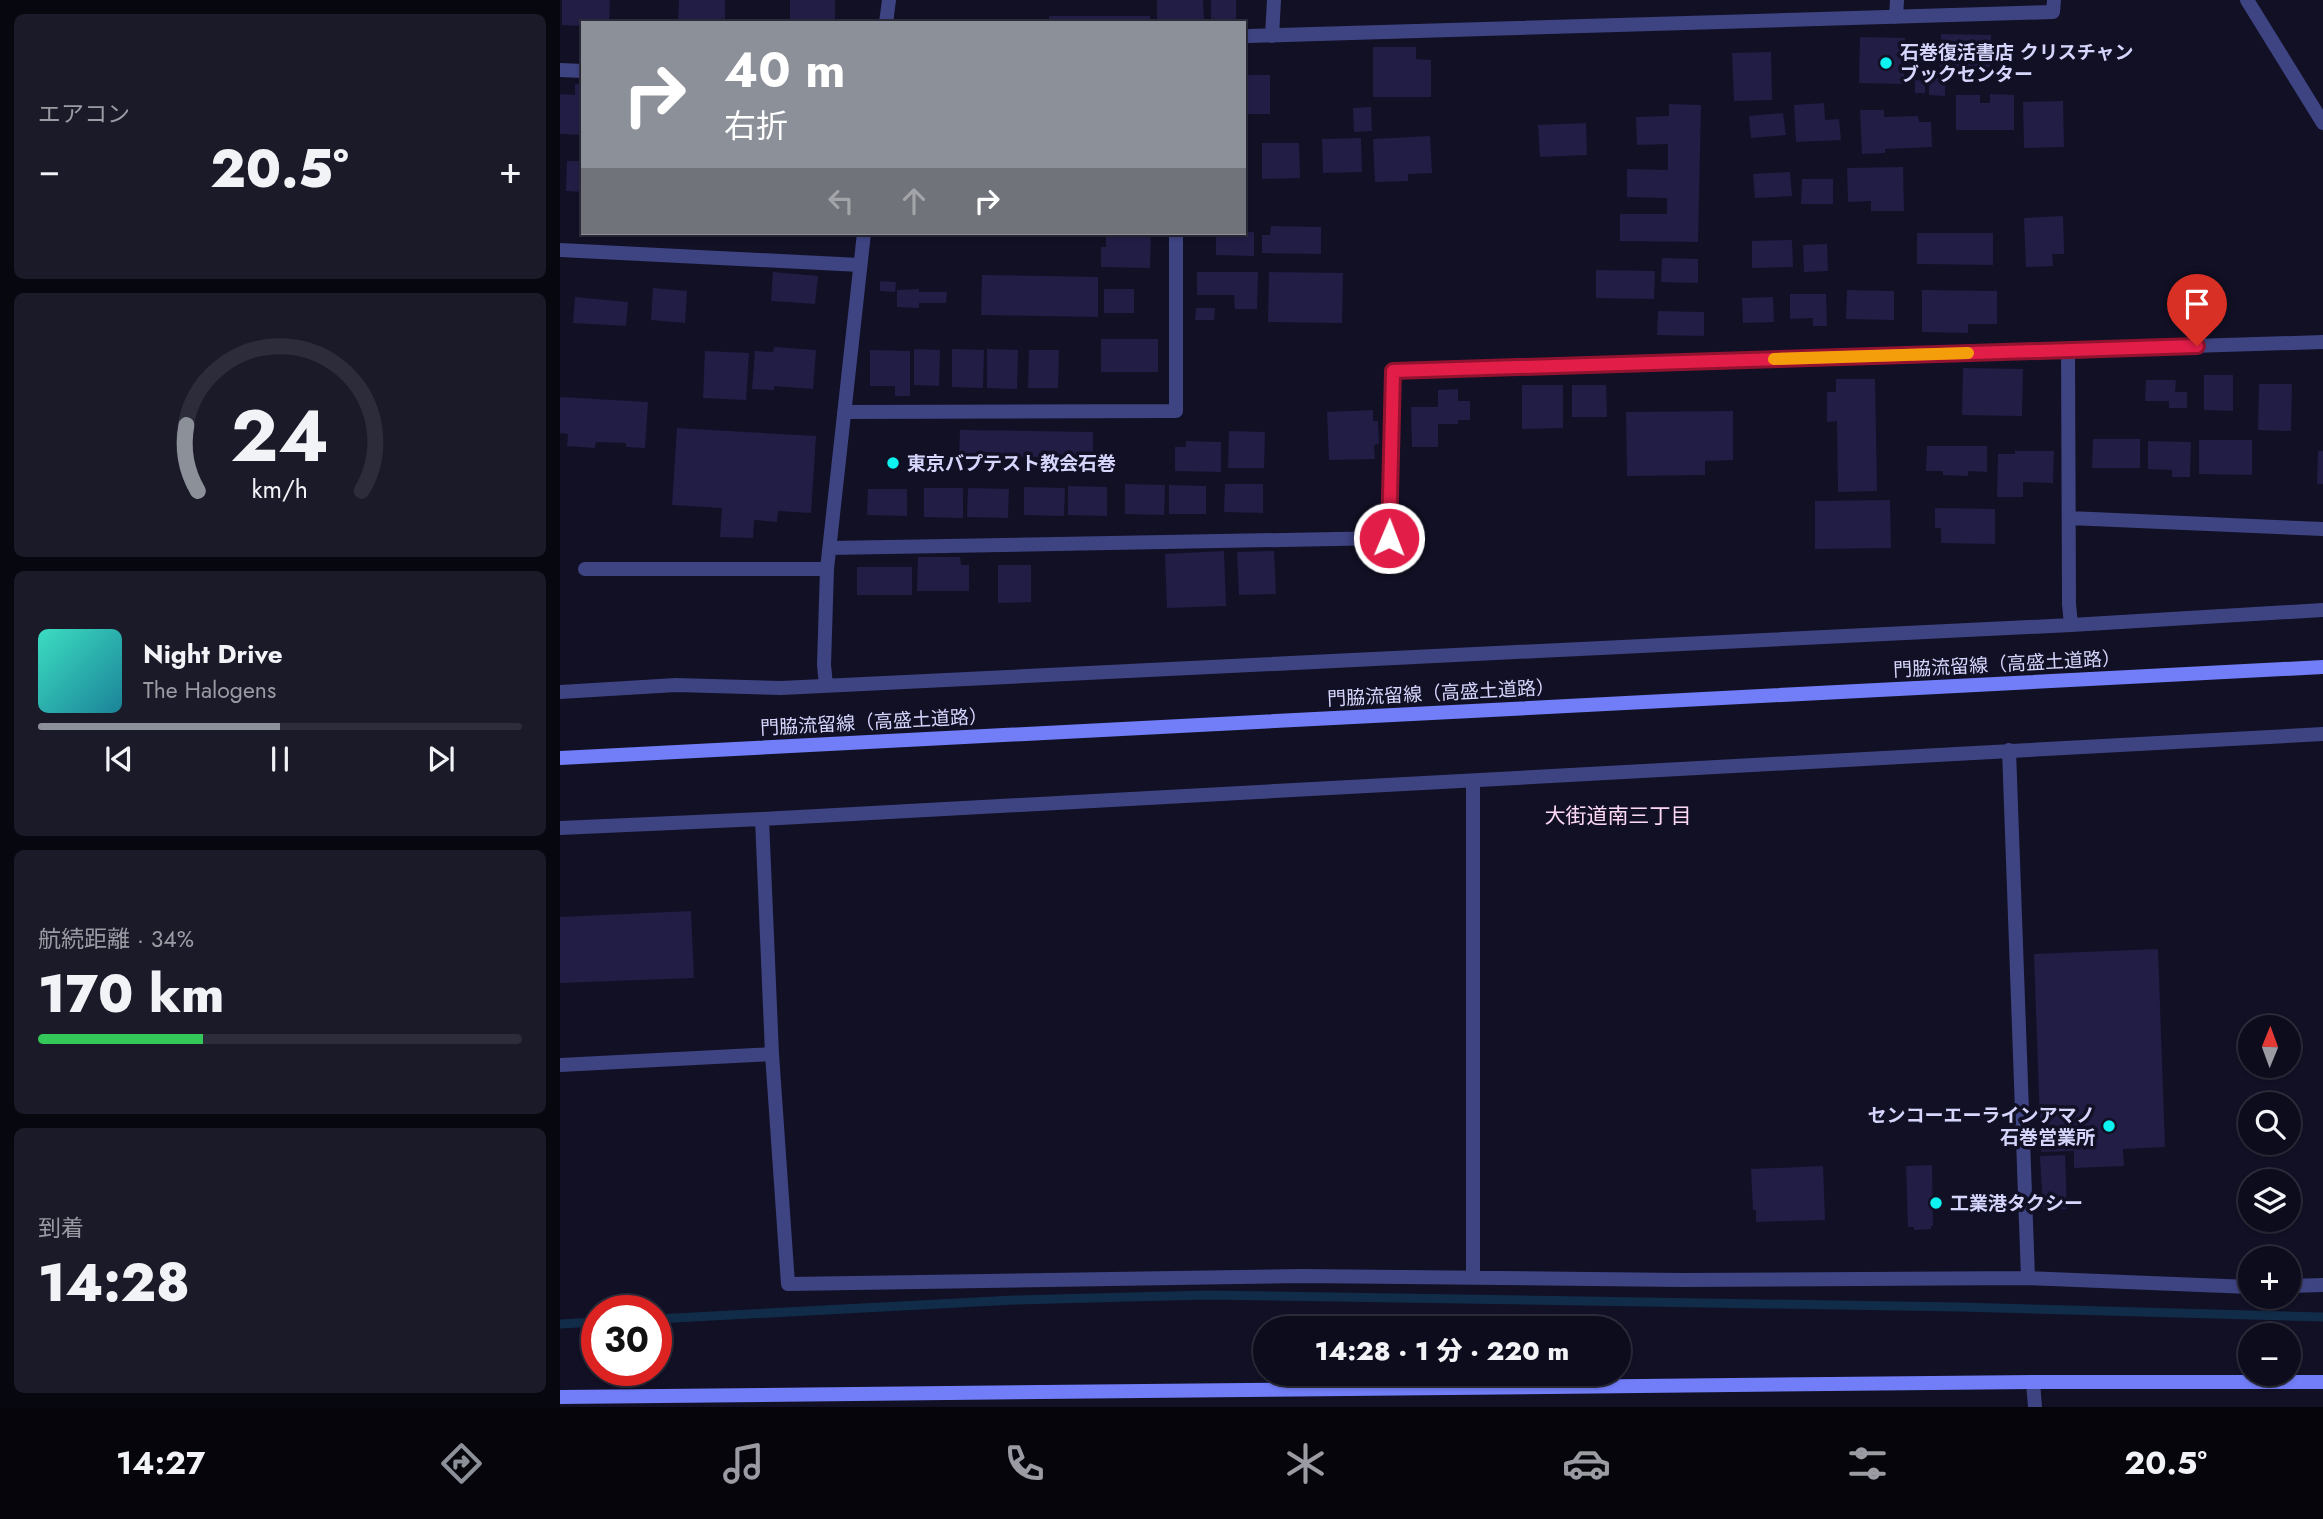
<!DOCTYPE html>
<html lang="ja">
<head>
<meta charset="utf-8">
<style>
	:root { --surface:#0d0c1c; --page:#1b1a29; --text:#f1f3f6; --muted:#9a9ba3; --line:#2d2c3b; --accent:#8c9099 }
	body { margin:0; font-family:Jost,"Noto Sans JP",sans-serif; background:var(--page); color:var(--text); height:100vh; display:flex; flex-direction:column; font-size:26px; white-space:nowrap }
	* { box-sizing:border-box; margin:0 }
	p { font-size:23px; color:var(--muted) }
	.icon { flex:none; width:38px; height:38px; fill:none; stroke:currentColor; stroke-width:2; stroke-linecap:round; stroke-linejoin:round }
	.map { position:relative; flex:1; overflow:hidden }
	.sheet { display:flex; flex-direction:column; gap:14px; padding:14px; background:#07070f; width:560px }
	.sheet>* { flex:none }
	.top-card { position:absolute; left:21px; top:21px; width:665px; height:214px; border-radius:0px; box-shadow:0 2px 5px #0004,0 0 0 2px var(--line); background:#8c9099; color:#fff; overflow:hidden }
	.needle { width:46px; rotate:1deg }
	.tools { position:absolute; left:1678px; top:1015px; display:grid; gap:14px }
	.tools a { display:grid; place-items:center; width:63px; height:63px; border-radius:50%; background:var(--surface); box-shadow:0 2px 5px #0004,0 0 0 2px var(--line); font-size:35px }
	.speed { position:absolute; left:21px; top:1295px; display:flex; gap:14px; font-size:35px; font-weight:700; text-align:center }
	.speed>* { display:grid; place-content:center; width:91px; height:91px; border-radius:50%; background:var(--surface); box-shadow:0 2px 5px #0004,0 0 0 2px var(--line); line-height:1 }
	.speed .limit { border:10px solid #d22; background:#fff; color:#111 }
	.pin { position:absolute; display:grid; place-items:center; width:60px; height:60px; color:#fff; margin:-72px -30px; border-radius:50% 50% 50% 0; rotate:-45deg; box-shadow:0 0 7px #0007 }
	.pin .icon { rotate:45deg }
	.me { position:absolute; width:77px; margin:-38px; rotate:1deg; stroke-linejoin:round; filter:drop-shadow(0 0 5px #0008) }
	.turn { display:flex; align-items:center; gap:24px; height:147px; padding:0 28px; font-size:32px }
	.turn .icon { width:91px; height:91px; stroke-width:2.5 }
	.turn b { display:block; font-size:49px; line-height:60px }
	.lanes { display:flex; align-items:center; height:66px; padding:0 28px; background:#0003; justify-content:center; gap:35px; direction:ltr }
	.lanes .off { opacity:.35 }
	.big { font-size:52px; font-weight:800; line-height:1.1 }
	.sheet .tile { flex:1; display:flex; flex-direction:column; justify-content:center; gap:10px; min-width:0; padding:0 24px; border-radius:10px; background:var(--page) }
	.sheet .dial { align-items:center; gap:0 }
	.dial svg { height:182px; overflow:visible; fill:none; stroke:var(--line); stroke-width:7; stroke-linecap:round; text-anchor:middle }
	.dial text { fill:var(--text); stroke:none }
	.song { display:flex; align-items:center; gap:21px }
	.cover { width:84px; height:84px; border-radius:10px; background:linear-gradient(135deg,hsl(170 70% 55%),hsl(190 70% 35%)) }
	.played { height:7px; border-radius:4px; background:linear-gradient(90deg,var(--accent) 50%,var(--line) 50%) }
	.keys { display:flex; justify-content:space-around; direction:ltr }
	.heat { display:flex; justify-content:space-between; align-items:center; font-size:38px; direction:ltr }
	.charge { height:10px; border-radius:5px; background:linear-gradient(90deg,#34c759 34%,var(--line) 0) }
	.trip { position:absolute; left:693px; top:1316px; width:378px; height:70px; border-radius:35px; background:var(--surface); box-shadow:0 2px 5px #0004,0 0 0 2px var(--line); font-weight:800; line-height:70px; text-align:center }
	.tab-bar { display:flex; height:112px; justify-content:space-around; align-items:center; background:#05050b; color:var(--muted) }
	.tab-bar .icon { width:49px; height:49px }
	.tab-bar .active { color:var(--accent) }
	.tab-bar b { font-size:32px; color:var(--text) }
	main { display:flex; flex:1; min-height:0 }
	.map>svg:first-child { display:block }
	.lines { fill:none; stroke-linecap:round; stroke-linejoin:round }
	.stream { stroke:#112c48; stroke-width:9 }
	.building { fill:#211d45 }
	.street { stroke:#3e4382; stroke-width:14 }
	.secondary { stroke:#727ef8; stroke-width:14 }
	.route-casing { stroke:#92132f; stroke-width:18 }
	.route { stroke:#e11d48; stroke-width:12 }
	.slow { stroke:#f59e0b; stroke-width:12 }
	.poi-dot { fill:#0cf3f0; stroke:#111025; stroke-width:2.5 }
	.labels { text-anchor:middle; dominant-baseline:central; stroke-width:7; stroke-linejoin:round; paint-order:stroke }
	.poi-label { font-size:19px; font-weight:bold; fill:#d6d6fd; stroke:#111025; text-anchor:start }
	.street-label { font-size:19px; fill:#d6d6fd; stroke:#111025 }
	.neighbourhood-label { font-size:21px; fill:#fdd8f4; stroke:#111025 }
</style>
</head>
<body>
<main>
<section class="sheet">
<div class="tile"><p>エアコン</p>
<div class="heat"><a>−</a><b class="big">20.5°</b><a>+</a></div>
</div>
<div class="tile dial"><svg viewBox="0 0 100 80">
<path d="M14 69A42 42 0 1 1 86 69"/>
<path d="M14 69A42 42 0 0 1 9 40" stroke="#8c9099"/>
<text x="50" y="56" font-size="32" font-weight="700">24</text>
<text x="50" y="72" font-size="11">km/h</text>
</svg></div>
<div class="tile">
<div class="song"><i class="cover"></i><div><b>Night Drive</b><p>The Halogens</p></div></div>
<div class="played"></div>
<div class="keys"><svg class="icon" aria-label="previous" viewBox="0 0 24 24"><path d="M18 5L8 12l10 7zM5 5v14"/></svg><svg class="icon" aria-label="pause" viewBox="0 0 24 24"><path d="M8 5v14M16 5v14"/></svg><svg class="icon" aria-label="next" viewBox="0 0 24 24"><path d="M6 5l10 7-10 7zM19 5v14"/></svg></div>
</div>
<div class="tile"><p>航続距離 · 34%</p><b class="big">170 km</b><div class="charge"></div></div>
<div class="tile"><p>到着</p><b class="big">14:28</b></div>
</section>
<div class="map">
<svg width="1763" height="1407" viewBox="0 0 1763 1407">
	<rect width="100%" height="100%" fill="#111025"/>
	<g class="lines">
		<path class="stream" d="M96 1319 454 1300 647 1295 1399 1307 1763 1317
			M0 1324 37 1322"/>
	</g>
	<path class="building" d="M2 0H50L49 21 23 20V26L2 25Z
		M119 0H165V22L118 21Z
		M230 0H275V23H230Z
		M597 0H643L644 21 597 22Z
		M651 0H676V20H651Z
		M489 16H590V23H489Z
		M1381 34 1431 35 1430 67 1400 66V75H1380Z
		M1300 37 1345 38V50L1361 51 1360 74 1344 73V84L1299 83Z
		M813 47H856V59L871 60V97H813Z
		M1211 52 1212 100 1174 101 1172 53Z
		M684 75H710V114H684Z
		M1369 78H1385V96L1369 95Z
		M1355 80 1365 81V93H1355Z
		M15 84H23V135L0 134V94L15 95Z
		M1430 94 1454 95V130H1396V95H1420V103H1430Z
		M1503 101 1504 147 1464 148 1463 102Z
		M1264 103 1265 120 1279 119 1281 140 1236 142 1234 105Z
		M1109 104 1141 105 1138 242 1060 241V214H1107V198L1067 197V169L1108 170V144L1077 145 1076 117 1109 116Z
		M811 107 812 131 794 132 793 108Z
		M1300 110H1324V117L1358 116 1359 122H1371L1372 147 1325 149V153L1302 154Z
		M1223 113 1226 135 1191 138 1189 116Z
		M1026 123 1027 155 980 157 978 125Z
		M870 136 872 173 848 174V181L815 182 813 139Z
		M801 138 802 172 763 173 762 139Z
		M702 143H739L740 178 702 179Z
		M7 161H23V192L6 191Z
		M1343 167 1344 211H1311V201L1288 202 1287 168Z
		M1230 172 1232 196 1195 198 1193 174Z
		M1242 179H1273V204H1241Z
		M1503 216 1504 254H1492L1493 266 1466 267 1464 218Z
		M711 226 761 227V254L702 253V235H710Z
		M694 232V256L656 255V233Z
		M546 233H591L590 268 541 267V247H546Z
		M1357 233H1433V265L1357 264Z
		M1232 240 1233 267 1192 268V241Z
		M1267 244 1268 271 1244 272 1243 245Z
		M1102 258 1138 259V283L1101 282Z
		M1036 270 1095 271 1094 299 1036 298Z
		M213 272 258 276 255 304 211 301Z
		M637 272H698L697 309H675L674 295H637Z
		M709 272 783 273 782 323 708 322Z
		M422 275 538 277V317L421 315Z
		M320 281 336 282 335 292 320 291Z
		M93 288 127 291 125 323 91 320Z
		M359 289V292H387L386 303H359V308L337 307V290Z
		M544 289H574V313H544Z
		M1287 290 1334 291V320L1286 319Z
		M1362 290 1437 291V324H1408V333L1362 332Z
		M1230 294H1266L1267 326H1253V318L1230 319Z
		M15 297 68 302 66 326 13 323Z
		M1213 297 1214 322 1183 323 1182 298Z
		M636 308H655L654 320H635Z
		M1098 311 1144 312V336L1097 335Z
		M541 339H598V372H541Z
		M214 347 256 350 253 389 214 386V390L192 389 195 351 213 352Z
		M354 349 380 350 379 386 354 385Z
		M392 349 424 350 423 388 392 387Z
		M427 349 458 350 457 389 427 388Z
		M310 350 350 351V396H335V386H310Z
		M469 350H499L498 388H468Z
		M145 351 189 353 186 400 143 398Z
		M1403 368 1463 369 1462 416 1402 415Z
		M1644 375H1673V411L1644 410Z
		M1276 379H1315L1317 491 1278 492 1277 421 1267 422V392H1276Z
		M1586 380H1616L1615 392H1627V408H1609V401H1585Z
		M1699 384H1732L1731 431 1698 430Z
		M962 385H1003V428L962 429Z
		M1012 385H1046L1047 417H1012Z
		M898 389V401H910V420H898V424H878V447H852L851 407H878V390Z
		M0 397 88 402 85 448 66 447V443L36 442 35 448 7 446 8 434 0 433Z
		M813 410V421H818L819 444 814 445 815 459 769 460 767 412Z
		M1173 411V460L1145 461V475L1067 476 1066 412Z
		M117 428 256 436 251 513 218 511 217 522 194 520 193 538 160 537 162 508 112 505Z
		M400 430 533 432V458L399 456Z
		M669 431 705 432 704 468H668Z
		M1533 439H1580V468H1532Z
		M1639 440H1692V475L1639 474Z
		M626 441 661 442V472L615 471V447H626Z
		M1588 441 1631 442 1630 477H1612V470L1588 469Z
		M1367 446H1427V472L1408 471V476L1383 475V471H1366Z
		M1455 451H1494L1493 483 1463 482V497H1437L1438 454H1455Z
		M1758 451H1763V484H1757Z
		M565 484 605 485 604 515 565 514Z
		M665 484H703V513L664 512Z
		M609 485 646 486V514H609Z
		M508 486 547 487V516L508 515Z
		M464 487 505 488 504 516 464 515Z
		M364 488H403V518L364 517Z
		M408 488 449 489 448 518 407 517Z
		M308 489H347V516L307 515Z
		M1330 500 1331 548 1255 549V501Z
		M1375 508 1435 509V544L1381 543V528H1375Z
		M664 551 666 606 607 608 605 554Z
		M714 551 716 594 679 595 677 552Z
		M358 557H400L401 565H409V591H357Z
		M438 565H471V602L438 603Z
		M297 567H352V595H297Z
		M131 911 134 978 0 983V917Z
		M1598 949 1605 1147 1563 1149 1564 1166 1514 1168V1151L1481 1152 1474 954Z
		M1505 1155 1507 1209 1483 1210 1480 1156Z
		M1372 1165 1373 1226H1371V1229L1354 1230V1227H1348L1346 1166Z
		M1263 1166 1265 1220 1196 1222V1210H1193L1191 1169Z"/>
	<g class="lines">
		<path class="street" d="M1687 0 1763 123
			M1336 17 1337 0
			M326 23 329 0
			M689 36 1493 12 1494 0
			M712 36 714 0
			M0 70 23 71
			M0 250 300 265
			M1508 350 1509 604 1511 625
			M284 412 616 411V233
			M1509 518 1763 529
			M270 548 829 538 833 371 1763 342
			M25 569H267
			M266 685 264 665 267 569 304 233
			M0 692 116 685 221 688 1511 625 1763 610
			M1449 750 1468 1278
			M913 781V1278
			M202 819 212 1054 228 1284 742 1276 1123 1280 1468 1278 1690 1287
			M0 828 202 819 1763 734
			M0 1065 212 1054
			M1729 1286 1763 1285
			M1473 1382 1475 1407"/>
		<path class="secondary" d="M0 758 1763 667
			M0 1397 1473 1382H1763"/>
	</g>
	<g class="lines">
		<defs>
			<path id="route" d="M829 538 833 371 1637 346"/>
		</defs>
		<use href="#route" class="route-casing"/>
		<use href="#route" class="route"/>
		<path class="slow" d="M1214 359 1408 353"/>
	</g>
	<g class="poi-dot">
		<circle cx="1326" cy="63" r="7"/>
		<circle cx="333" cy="463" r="7"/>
		<circle cx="1549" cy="1126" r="7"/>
		<circle cx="1376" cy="1203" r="7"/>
	</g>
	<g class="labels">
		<g class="poi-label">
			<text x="1340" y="52">石巻復活書店 クリスチャン<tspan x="1340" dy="22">ブックセンター</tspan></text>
			<text x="347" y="463">東京バプテスト教会石巻</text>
			<text x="1535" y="1115" text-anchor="end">センコーエーラインアマノ<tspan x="1535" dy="22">石巻営業所</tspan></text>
			<text x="1390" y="1203">工業港タクシー</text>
		</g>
		<g class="street-label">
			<text transform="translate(1447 664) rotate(-3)">門脇流留線（高盛土道路）</text>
			<text transform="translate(881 693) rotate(-3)">門脇流留線（高盛土道路）</text>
			<text transform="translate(314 722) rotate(-3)">門脇流留線（高盛土道路）</text>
		</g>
		<g class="neighbourhood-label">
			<text x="1058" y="816">大街道南三丁目</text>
		</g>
	</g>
</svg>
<div class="tools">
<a><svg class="needle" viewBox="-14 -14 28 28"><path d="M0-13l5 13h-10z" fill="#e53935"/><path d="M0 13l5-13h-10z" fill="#9a9ba3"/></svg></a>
<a><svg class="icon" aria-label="search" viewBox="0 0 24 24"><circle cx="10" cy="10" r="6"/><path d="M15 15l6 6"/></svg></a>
<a><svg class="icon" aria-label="layers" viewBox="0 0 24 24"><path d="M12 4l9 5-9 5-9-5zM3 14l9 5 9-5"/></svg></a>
<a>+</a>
<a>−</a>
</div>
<div class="speed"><div class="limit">30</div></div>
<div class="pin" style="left:1637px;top:346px;background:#d93025"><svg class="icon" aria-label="arrive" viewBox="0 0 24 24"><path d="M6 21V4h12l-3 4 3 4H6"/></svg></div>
<svg class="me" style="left:829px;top:538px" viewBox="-20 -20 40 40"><circle r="17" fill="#e11d48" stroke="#fff" stroke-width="3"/><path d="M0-11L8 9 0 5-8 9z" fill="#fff"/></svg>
<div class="trip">14:28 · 1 分 · 220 m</div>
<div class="top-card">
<div class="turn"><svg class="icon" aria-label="right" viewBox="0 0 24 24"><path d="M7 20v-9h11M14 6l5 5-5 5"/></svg><div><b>40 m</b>右折</div></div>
<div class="lanes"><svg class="icon off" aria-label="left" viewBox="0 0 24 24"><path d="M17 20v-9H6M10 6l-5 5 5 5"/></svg><svg class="icon off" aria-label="ahead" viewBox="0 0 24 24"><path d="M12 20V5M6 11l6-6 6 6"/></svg><svg class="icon" aria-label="right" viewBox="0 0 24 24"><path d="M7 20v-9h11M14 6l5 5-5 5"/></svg></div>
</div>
</div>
</main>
<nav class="tab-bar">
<b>14:27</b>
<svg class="icon active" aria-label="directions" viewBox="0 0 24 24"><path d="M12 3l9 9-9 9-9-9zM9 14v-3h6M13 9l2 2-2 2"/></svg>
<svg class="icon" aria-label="music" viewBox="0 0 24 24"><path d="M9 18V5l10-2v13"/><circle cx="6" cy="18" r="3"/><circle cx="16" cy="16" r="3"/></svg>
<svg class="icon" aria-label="phone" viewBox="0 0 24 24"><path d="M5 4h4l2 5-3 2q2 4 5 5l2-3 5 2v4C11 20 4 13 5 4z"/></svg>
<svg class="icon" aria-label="climate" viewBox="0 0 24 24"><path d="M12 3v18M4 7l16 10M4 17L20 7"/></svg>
<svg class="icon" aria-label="car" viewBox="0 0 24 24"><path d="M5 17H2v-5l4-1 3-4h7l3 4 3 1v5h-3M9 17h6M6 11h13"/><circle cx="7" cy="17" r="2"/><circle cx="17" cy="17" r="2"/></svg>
<svg class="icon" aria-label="filters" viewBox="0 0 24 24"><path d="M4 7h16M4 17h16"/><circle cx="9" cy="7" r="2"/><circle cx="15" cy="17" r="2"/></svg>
<b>20.5°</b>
</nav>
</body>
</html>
